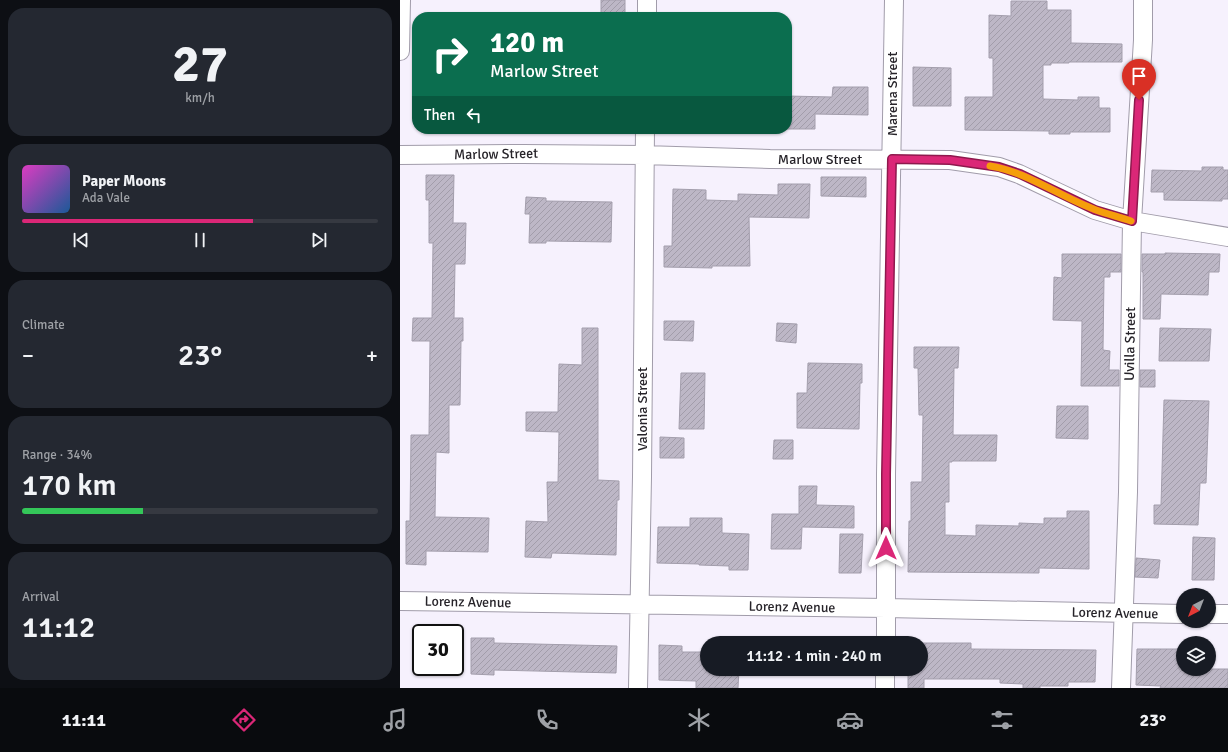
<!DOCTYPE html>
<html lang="en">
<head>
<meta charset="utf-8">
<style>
	:root { --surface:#171b24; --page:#242831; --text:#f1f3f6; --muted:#9ea1a6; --line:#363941; --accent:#db2777 }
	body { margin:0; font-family:Signika,sans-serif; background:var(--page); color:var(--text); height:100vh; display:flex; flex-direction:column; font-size:15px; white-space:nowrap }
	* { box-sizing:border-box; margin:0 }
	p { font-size:13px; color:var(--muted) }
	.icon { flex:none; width:22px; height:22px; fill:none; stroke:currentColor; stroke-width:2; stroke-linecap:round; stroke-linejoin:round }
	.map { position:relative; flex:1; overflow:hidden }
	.details { display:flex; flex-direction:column; gap:8px; padding:8px; background:#0d0f14; width:400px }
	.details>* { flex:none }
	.banner { position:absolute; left:12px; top:12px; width:380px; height:122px; border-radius:16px; box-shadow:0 1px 3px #0004; background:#0b6e4f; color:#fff; overflow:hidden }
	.needle { width:26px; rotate:222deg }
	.fabs { position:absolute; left:776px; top:588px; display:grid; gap:8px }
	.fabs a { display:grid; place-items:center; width:40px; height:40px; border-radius:50%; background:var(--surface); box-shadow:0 1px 3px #0004; font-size:20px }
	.speed { position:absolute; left:12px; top:624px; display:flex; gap:8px; font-size:20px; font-weight:700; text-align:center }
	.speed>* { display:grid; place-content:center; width:52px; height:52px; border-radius:50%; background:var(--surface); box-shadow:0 1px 3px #0004; line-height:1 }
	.speed .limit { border:2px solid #111; border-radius:6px; background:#fff; color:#111 }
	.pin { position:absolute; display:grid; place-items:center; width:34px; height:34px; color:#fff; margin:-41px -17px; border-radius:50% 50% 50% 0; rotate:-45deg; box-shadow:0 0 4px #0007 }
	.pin .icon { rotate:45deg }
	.me { position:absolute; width:44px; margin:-22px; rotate:0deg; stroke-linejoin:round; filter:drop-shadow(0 0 3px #0008) }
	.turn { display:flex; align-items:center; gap:14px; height:84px; padding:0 12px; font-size:18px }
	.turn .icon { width:52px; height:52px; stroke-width:2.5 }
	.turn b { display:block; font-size:28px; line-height:34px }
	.then { display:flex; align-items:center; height:38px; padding:0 12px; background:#0003; gap:8px; font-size:15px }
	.big { font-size:30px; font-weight:600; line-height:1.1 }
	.details .card { flex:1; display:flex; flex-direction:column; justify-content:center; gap:6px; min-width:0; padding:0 14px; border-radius:16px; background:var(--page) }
	.details .dial { align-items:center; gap:0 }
	.dial b { font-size:52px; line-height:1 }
	.song { display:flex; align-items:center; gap:12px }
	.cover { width:48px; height:48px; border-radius:6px; background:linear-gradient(135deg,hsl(310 70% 55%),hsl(210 70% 35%)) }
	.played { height:4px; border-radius:2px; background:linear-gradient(90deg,var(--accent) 65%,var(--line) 65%) }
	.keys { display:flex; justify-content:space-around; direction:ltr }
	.heat { display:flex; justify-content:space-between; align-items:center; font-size:22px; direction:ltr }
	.charge { height:6px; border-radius:3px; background:linear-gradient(90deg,#34c759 34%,var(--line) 0) }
	.trip { position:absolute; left:300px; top:636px; width:228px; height:40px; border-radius:20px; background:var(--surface); box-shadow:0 1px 3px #0004; font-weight:600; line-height:40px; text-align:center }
	.dock { display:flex; height:64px; justify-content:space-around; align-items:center; background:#090b0e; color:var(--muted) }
	.dock .icon { width:28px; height:28px }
	.dock .selected { color:var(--accent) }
	.dock b { font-size:18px; color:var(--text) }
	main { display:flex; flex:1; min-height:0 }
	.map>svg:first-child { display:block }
	.building { fill:url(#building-hatch); stroke:#a39eac }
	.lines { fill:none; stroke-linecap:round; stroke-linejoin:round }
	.minor-casing { stroke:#a19caa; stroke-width:20 }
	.minor { stroke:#fff; stroke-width:18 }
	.route-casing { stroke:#8e194d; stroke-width:10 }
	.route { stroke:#db2777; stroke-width:7 }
	.slow { stroke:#f59e0b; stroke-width:7 }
	.labels { text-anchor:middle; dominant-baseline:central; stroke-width:3.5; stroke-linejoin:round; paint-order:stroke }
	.street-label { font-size:14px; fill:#262329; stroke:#fff }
</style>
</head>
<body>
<main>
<section class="details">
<div class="card dial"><b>27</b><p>km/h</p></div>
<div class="card">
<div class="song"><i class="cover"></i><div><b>Paper Moons</b><p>Ada Vale</p></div></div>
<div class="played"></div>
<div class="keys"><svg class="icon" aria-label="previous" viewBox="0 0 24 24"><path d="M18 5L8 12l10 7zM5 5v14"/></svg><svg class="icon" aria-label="pause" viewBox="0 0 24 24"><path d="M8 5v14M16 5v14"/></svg><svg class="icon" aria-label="next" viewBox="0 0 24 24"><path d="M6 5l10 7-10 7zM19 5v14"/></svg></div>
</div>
<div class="card"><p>Climate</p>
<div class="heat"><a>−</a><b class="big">23°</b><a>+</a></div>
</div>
<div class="card"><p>Range · 34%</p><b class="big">170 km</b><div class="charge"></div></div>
<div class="card"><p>Arrival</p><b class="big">11:12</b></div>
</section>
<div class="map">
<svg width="828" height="688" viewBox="0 0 828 688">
	<defs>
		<pattern id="building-hatch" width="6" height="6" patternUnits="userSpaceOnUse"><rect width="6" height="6" fill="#bdb7c6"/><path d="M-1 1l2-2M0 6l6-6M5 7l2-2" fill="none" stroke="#a29daa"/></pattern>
	</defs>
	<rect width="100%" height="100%" fill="#f6f1fd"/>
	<path class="building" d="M201 0H225V17H201Z
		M611 1H647V10H671V43L722 44V62H669V63H651V65H643V99L678 100V97H699V108H710V132H670V134H649V131L565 130V97H593V58H589V15L611 16Z
		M513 67 551 68V106H513Z
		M433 87H468V115L415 114V129H387V96L432 97Z
		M802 167H823V170H828V199H822V201L764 200V192H751L752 170 802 171Z
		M26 175H54L53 223H66L65 264H55L54 318H63V341H61L60 405H49V453L36 452 35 517 89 518 88 552 26 551V565L6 564V521H10L11 435H29L30 341H12L13 318H32L33 243H29V200H26Z
		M421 177H466V197L421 196Z
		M378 184H410L409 218 349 217 350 266H312V268L264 267V246H272L273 189 306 190V200L338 201V194L378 195Z
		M126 197 146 198V201L212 202 211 242 146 241V243H129L130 214H125Z
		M765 253 820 254 819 272H809L808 295 761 294 760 319H743V272H742V254H765Z
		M662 254H721V272H710V277H704L703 350 710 351 709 370H719V386H681L682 321 653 320 654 277 662 278Z
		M264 321H294L293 341 264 340Z
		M377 323 397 324 396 343 376 341Z
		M182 328H198V480L219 481V500H217L216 555 152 553 151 558 125 557 126 521 148 522 147 482H158L159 432 126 431V412H158L159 364 182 365Z
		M760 328 811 329 809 361H759Z
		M514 347H559L558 368H554L553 435H597L596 461H552V462H549V502H545V535L576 536V525L619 526V523L644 524V518H667V511H689V569L639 568V573L508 572 509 521H511V482H522L523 415H519L518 368H514Z
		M408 363 462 364V383H460L459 429 397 428V393H407Z
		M740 370H755V387H740Z
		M281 373H305L304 429H279Z
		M764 400 809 401 806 483H800L798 525 754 524V505H761Z
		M657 406H688V439L656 438Z
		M260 437 284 438V458H260Z
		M374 440H393V459H373Z
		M399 486H417L416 505 454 506V528L402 527 401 549H371L372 514H399Z
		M290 518H322V533L349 534 348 570H329V566L299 565V564L257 563 258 527H290Z
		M440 534H463L461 573H439Z
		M793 537 815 538 814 580H792Z
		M736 558 760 560 758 578 735 577Z
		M71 638H94V643L217 646 216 673 94 670V675L71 674Z
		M521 643H571V649L696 650 695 682H668V686H640V688H623V684L600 683V679H524V688H508V669H521Z
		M259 645 282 646V652H307V669H339L338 688H296V681L259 680Z
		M737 649H780L779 669H828V688H760L761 686 736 685Z"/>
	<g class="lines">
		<defs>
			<path id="minor" d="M247 17V0
				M0 51 1 0
				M0 155 123 154 244 155 370 159 550 160 599 167 619 174 695 210 732 221 828 237
				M0 601 486 608 783 614
				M809 614H828
				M486 643V474L494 0
				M238 688 242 477 245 129
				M485 688V669
				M721 688 728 492 732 221 743 40V0"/>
		</defs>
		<use href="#minor" class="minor-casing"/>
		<use href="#minor" class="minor"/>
	</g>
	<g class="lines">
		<defs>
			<path id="route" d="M486 548V474L492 159 550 160 599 167 620 174 695 210 732 221 739 100"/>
		</defs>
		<use href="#route" class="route-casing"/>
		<use href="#route" class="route"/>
		<path class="slow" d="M590 166C628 172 660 197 696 210 707 214 719 217 731 221"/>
	</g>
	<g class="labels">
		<g class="street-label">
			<text transform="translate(492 94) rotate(-90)">Marena Street</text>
			<text transform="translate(96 154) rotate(-1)">Marlow Street</text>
			<text x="420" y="159">Marlow Street</text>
			<text transform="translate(730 344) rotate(-89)">Uvilla Street</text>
			<text transform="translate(242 409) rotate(-90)">Valonia Street</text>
			<text transform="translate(68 602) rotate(1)">Lorenz Avenue</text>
			<text transform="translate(392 607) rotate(1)">Lorenz Avenue</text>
			<text transform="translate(715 613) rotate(1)">Lorenz Avenue</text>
		</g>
	</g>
</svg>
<div class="fabs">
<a><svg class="needle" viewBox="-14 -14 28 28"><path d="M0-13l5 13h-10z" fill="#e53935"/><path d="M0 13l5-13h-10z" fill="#9ea1a6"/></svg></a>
<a><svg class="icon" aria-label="layers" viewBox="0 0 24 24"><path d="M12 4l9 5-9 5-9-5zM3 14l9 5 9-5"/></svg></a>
</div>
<div class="speed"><div class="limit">30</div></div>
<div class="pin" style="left:739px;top:100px;background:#d93025"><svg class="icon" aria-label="arrive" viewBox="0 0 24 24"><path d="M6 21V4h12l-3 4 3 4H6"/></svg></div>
<svg class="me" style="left:486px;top:548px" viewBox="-20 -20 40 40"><path d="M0-17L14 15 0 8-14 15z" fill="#db2777" stroke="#fff" stroke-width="4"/></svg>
<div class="trip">11:12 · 1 min · 240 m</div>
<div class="banner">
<div class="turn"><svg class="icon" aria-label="right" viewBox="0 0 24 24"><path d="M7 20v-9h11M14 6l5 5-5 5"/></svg><div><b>120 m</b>Marlow Street</div></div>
<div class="then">Then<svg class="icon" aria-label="left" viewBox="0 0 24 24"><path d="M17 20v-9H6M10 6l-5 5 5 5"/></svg></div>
</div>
</div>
</main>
<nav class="dock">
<b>11:11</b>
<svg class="icon selected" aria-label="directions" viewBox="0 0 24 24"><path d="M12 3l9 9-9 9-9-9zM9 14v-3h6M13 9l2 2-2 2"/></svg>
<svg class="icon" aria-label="music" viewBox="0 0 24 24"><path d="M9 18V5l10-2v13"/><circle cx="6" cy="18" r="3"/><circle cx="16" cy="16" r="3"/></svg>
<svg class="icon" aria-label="phone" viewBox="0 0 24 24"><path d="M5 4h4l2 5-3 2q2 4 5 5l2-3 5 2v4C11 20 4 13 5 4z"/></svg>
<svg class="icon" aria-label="climate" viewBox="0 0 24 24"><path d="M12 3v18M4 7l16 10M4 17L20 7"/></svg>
<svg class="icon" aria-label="car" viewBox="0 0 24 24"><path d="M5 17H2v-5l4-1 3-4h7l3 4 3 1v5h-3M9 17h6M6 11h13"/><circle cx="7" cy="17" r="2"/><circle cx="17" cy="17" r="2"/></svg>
<svg class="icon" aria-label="filters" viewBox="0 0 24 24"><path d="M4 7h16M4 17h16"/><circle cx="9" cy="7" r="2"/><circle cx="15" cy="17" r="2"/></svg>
<b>23°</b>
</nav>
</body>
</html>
